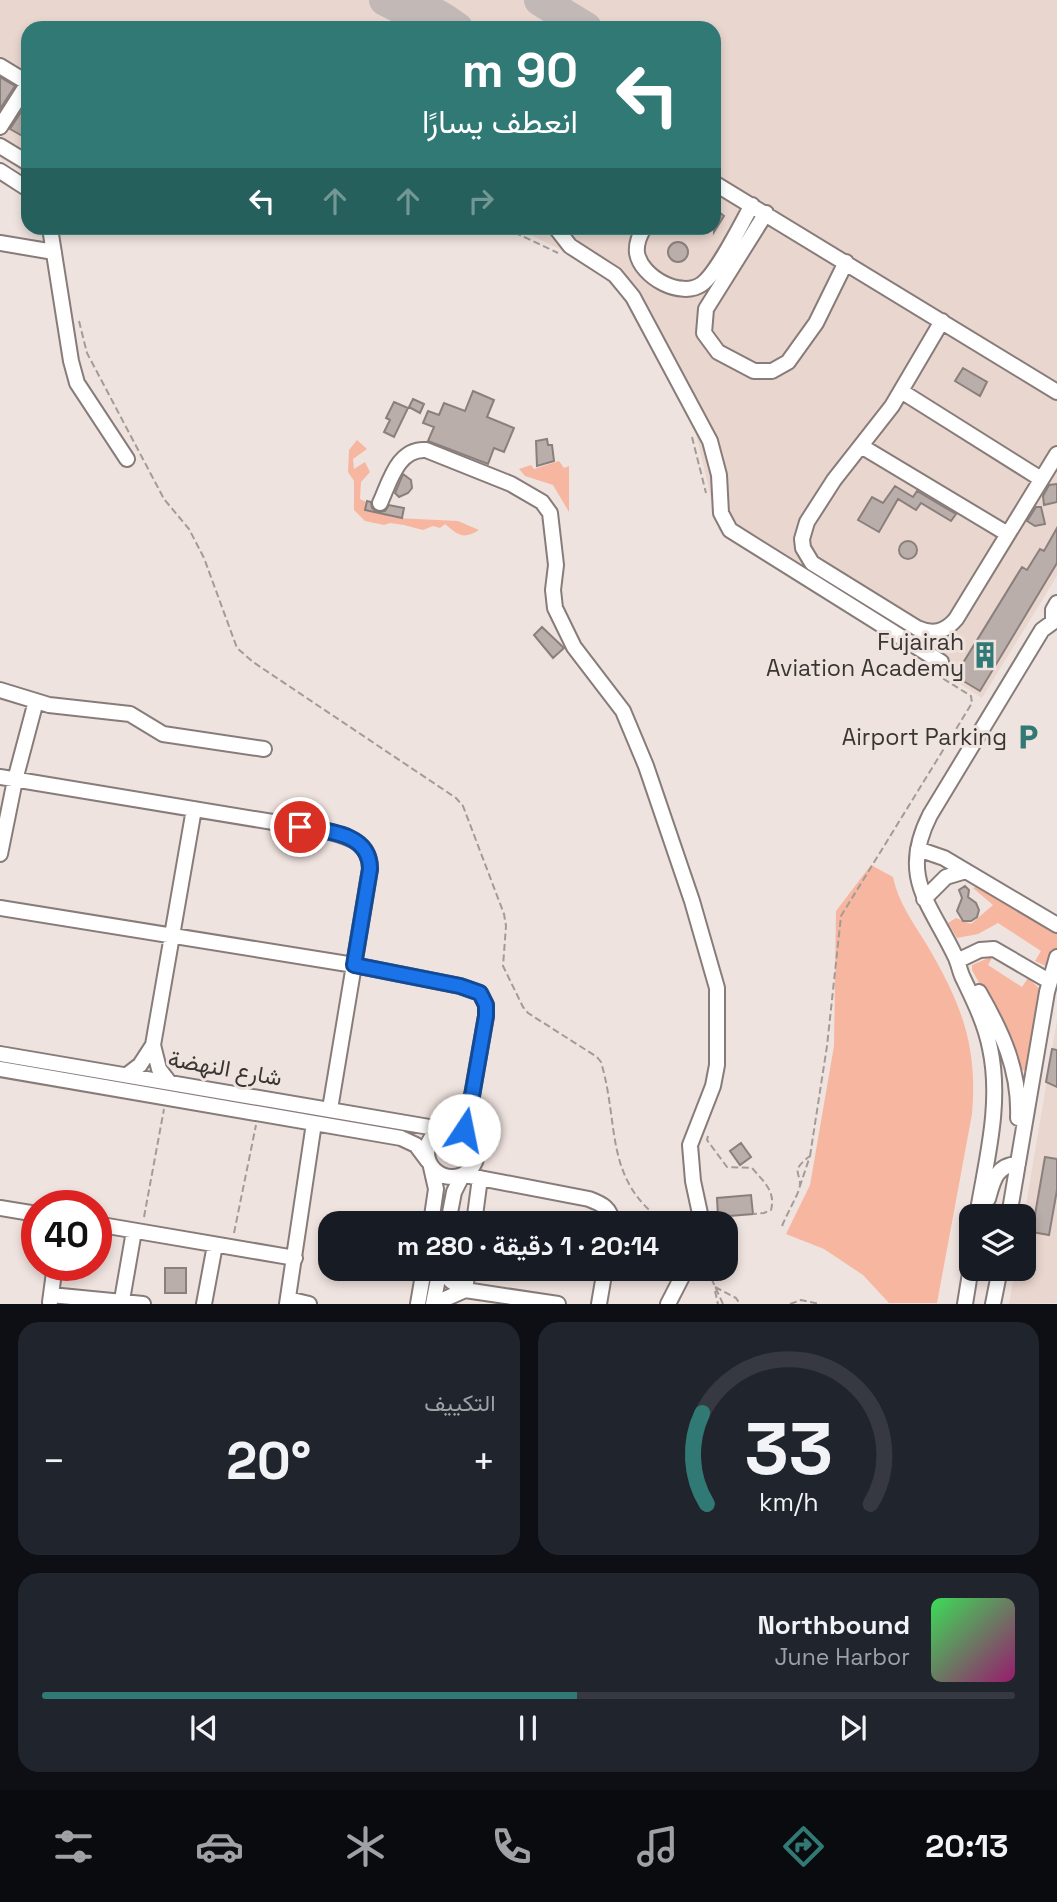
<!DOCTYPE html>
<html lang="ar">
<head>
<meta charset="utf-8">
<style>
	:root { --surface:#171b24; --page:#20242c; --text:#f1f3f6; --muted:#9ea1a6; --line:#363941; --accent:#307974 }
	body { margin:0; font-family:"Space Grotesk",Vazirmatn,sans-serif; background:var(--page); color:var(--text); direction:rtl; height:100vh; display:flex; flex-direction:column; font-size:26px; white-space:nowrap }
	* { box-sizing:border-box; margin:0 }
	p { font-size:23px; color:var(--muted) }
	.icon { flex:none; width:38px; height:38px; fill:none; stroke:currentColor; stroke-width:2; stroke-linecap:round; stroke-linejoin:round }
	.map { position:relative; height:1304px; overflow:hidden; direction:ltr }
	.details { display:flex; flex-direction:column; gap:18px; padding:18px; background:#0d0f14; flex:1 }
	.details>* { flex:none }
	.banner { position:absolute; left:21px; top:21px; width:700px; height:214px; border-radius:21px; box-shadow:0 4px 10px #0003; direction:rtl; background:#307974; color:#fff; overflow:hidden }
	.tools { position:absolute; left:959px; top:1204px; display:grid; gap:14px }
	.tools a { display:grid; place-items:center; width:77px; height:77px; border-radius:14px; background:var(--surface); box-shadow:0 4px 10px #0003; font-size:35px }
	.speed { position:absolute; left:21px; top:1190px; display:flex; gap:14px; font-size:35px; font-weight:700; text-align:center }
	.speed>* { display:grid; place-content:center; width:91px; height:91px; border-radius:50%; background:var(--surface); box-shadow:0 4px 10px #0003; line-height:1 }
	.speed .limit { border:10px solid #d22; background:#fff; color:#111 }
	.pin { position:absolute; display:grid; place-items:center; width:60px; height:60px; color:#fff; margin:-30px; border:4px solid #fff; border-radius:50%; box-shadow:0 2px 7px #0007 }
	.me { position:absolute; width:77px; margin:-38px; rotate:11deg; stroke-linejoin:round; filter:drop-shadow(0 0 5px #0008) }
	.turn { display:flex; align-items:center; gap:24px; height:147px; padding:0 28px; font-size:32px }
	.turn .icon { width:91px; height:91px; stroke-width:2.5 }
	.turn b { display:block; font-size:49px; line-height:60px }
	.lanes { display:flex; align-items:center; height:66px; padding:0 28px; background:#0003; justify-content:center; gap:35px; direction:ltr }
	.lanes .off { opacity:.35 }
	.big { font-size:52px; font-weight:600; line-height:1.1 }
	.details .widget { flex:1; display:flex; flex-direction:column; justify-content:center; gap:10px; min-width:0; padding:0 24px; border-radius:21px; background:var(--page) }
	.details .dial { align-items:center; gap:0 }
	.dial svg { height:182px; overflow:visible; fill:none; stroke:var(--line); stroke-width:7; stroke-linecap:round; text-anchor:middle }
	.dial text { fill:var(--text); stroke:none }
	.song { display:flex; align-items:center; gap:21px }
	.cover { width:84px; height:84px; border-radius:10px; background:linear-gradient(135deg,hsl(130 70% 55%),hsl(320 70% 35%)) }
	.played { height:7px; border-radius:4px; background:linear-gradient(90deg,var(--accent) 55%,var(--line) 55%) }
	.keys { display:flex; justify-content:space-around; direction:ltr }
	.heat { display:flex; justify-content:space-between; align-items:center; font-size:38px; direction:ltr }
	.details .tiles { flex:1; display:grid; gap:18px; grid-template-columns:1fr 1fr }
	.widget:last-child { grid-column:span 2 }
	.trip { position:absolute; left:318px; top:1211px; width:420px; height:70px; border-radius:21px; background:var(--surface); box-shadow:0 4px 10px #0003; font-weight:600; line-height:70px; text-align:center; direction:rtl }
	.tabs { display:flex; height:112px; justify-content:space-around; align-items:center; background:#090b0e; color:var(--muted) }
	.tabs .icon { width:49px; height:49px }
	.tabs .active { color:var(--accent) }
	.tabs b { font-size:32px; color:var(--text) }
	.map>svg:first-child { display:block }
	.built { fill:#e9d6cf }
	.green { fill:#f7b6a0 }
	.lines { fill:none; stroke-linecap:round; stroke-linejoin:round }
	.taxiway { stroke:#c2b8b5; stroke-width:32 }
	.building { fill:#baaeab; stroke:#8a7f7c; stroke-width:2 }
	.minor-casing { stroke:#877c79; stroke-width:18 }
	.path { stroke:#a49b98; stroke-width:2; stroke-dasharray:7 3.5; stroke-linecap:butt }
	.minor { stroke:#fff; stroke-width:14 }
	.route-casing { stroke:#114b97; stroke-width:18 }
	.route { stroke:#1a73e8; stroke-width:12 }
	.labels { text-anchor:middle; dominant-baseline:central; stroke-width:6; stroke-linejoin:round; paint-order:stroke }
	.poi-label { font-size:23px; fill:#393533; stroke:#efe3df; text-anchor:end }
	.street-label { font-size:23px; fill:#393533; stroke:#efe3df }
</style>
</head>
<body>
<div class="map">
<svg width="1057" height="1304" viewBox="0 0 1057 1304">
	<rect width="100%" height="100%" fill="#efe3df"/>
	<path class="built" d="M0 0H1057V576L982 698 719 531 695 430 621 295 589 264 517 228H714V28H28V175L0 158Z
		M1057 1020V1303L1009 1304 1015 1269H1024V1217Z"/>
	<path class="green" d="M357 440 367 449 353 459 354 469 365 462 370 472 361 482 360 499 366 502V510L397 518 458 521 479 530C463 540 458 535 445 524L440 528 433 526 423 530 404 525 390 523 384 525 365 521 354 510V481L348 472 349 450Z
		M559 461 564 468 569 466V512L553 485 525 476 519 469 531 465 534 469Z
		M871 865 893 877C898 902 914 924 927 945 961 1003 978 1045 972 1114L937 1303H889L863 1275 824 1249 786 1234 810 1185 834 1046 836 911Z
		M978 886 1046 927 1057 932V949L1048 967 1035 961 1041 951 998 923 978 934 957 938 948 923 956 918 971 924 993 905 973 888Z
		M993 956 988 965 1022 987 1028 978 1040 989 1041 995 1027 1071 1022 1070 1012 1043 972 970V965Z"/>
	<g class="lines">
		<path class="taxiway" d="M385 0 411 13C429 6 442 18 457 28
			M540 0 586 28"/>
	</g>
	<path class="building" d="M0 77 15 86 0 109Z
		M28 101V139L10 129Z
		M714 208 724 216 714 232Z
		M668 252a10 10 0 1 1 20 0a10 10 0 1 1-20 0Z
		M963 368 987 382 980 396 955 381Z
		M473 391 494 400 487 417 514 428 504 452 494 448 488 464 428 441 434 427 423 423 428 411 439 415 444 403 465 411Z
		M413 399 424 404 420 413 409 407Z
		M394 402 408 408 394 437 384 432 390 420 386 418Z
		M547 439 548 445H552L554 461 537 466 536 441Z
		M403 474 411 480 412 488 408 493 399 497 395 493Z
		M1057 484V502L1044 505 1043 496 1049 485Z
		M895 486 913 497 917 491 956 514 951 521 921 503 916 510 898 499 879 532 858 520 872 497 883 503Z
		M367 501 371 502 372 508 377 512 385 511 389 505 404 508 402 518 365 510Z
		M1036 507H1041L1045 524 1035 526 1027 521Z
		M1057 528V563L980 691 955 676 1022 567 1027 570 1040 549 1044 551Z
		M899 550a9 9 0 1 1 18 0a9 9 0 1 1-18 0Z
		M542 627 564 648 553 658 534 635Z
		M965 886 969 890 968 897 976 903 979 910 977 917 971 921H963L957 911 962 898 959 890Z
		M1052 1049 1057 1050V1087L1046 1082Z
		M741 1143 751 1157 740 1165 730 1151Z
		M1045 1157 1057 1159V1190L1049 1235 1032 1232Z
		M751 1195 753 1214 718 1217 717 1198Z
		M165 1268H186V1293H165Z"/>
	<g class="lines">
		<defs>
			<path id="minor" d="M0 66 28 83 0 127
				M0 146 28 163
				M0 171 28 189
				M714 183 1057 392
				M766 213 706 309 704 333 718 352 754 371H772L788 362 816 323 846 262
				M50 228 71 361 77 383 127 459
				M556 228 570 246 615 275 633 297 710 441 719 475 721 513 730 530 941 662
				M644 228C639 236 636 244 637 253 641 277 681 299 702 284 718 272 741 224 752 205
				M0 243 54 252
				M942 321 892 406 834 480 807 522 802 539 803 548 812 563 917 628C933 635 945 632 956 619L1057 454
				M901 391 1041 479
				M861 446 1006 533
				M380 503C390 481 398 448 426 450L511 484 542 502 550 513 556 565 553 590 555 608 574 647 623 711 646 766 692 901 717 988V1065L713 1086 690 1145 693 1181 702 1223
				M1053 621V610L1057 603
				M0 690 49 705 130 714 163 734 264 749
				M0 777 327 831C349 837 370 842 370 869L330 1109
				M918 849 944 858 1057 925
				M0 854 15 780 36 701
				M924 899 946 877 966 871
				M0 908 354 965 460 986 480 993 486 1005V1016L472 1095 458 1128
				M957 961 980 950 994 949 1049 981
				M979 992C1002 1032 1020 1070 1018 1118
				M153 1045 159 1069 169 1082
				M0 1054 441 1129
				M0 1069 401 1138 416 1145 428 1161
				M127 1075 140 1065 153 1045 194 809
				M427 1152a25 25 0 1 1 50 0a25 25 0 1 1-50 0Z
				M464 1175 589 1199C602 1204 611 1208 612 1223
				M988 1199C993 1181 996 1165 1018 1164
				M0 1208 37 1214
				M977 1216C986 1161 1002 1104 990 1048 985 1023 974 1001 963 978 960 972 959 965 956 958 931 904 898 878 930 815L1042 630 1057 619
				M1009 1216 1047 992 1057 957
				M431 1223 436 1189 431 1167
				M448 1223 454 1192 462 1176
				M474 1223 480 1178
				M96 1224 295 1258
				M440 1269 451 1281 465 1290 558 1304
				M465 1290 468 1269
				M51 1295 143 1304
				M288 1299 309 1304
				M122 1300 134 1231
				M50 1302 55 1265
				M204 1304 215 1245
				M287 1304 314 1123
				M418 1304 424 1269
				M433 1304 440 1269
				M434 1304 465 1290
				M599 1304 605 1269
				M668 1304 686 1269
				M965 1304 971 1267
				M993 1304 1000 1269"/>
		</defs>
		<use href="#minor" class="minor-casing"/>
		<path class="path" d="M505 228 558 253
			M79 321 87 353 164 499 189 529 204 558 237 648 253 662 456 798 463 806 504 914 506 926 503 966 523 1007 528 1013 597 1057 601 1062C620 1126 603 1179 665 1223
			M692 437 706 493
			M708 1136 707 1140 727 1167 752 1168C763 1181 776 1191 771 1210L764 1213 753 1214
			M810 1156 827 1046 841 916 972 703 971 696 939 676
			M144 1217 164 1109
			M782 1226C787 1214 794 1202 799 1190 804 1173 787 1173 810 1156L800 1186
			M234 1233 256 1125
			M707 1269 723 1304
			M715 1287 736 1298 740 1304
			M715 1291 718 1304
			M790 1304 801 1300 820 1304"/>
		<use href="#minor" class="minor"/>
	</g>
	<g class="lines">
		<defs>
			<path id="route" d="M300 827C328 831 370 833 370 869L354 965 460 986 480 993 486 1005V1016L472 1096 458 1128 464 1130"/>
		</defs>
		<use href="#route" class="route-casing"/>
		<use href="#route" class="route"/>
	</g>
	<defs>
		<symbol id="building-bare" viewBox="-9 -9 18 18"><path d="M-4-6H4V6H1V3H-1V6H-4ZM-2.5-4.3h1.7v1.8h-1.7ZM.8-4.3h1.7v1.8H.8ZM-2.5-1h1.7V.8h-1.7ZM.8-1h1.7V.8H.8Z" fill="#307974" stroke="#efe3df" stroke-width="2.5" paint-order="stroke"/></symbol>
		<symbol id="parking-bare" viewBox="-9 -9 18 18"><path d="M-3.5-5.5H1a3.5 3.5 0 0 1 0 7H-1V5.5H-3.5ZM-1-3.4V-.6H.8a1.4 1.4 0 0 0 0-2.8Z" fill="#307974" stroke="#efe3df" stroke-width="2.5" paint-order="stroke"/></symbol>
	</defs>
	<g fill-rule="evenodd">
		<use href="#building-bare" x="966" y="636" width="38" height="38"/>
		<use href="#parking-bare" x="1009" y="718" width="38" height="38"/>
	</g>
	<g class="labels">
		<g class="poi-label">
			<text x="964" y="642">Fujairah<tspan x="964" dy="26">Aviation Academy</tspan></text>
			<text x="1007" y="737">Airport Parking</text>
		</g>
		<g class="street-label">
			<text transform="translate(225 1068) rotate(10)">شارع النهضة</text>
		</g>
	</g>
</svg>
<div class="tools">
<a><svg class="icon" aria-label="layers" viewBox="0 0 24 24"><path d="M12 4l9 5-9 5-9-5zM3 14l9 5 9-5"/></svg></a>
</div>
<div class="speed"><div class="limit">40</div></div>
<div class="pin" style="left:300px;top:827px;background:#d93025"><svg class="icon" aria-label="arrive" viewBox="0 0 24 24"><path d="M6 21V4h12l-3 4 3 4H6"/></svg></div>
<svg class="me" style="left:464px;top:1130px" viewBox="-20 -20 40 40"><circle r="19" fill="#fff"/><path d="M0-13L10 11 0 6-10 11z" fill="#1a73e8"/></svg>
<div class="trip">20:14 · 1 دقيقة · 280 m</div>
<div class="banner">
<div class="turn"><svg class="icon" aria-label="left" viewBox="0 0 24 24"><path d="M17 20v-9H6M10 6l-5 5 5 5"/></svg><div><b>90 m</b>انعطف يسارًا</div></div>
<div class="lanes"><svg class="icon" aria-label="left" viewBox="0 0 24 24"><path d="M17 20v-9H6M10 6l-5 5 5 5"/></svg><svg class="icon off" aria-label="ahead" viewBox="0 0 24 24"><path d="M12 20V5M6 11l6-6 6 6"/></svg><svg class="icon off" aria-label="ahead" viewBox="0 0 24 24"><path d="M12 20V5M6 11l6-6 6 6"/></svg><svg class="icon off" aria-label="right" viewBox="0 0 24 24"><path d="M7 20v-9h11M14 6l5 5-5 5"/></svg></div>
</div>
</div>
<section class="details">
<div class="tiles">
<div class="widget dial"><svg viewBox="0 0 100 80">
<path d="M14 69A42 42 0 1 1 86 69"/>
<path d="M14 69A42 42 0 0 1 12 29" stroke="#307974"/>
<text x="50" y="56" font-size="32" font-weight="700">33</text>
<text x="50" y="72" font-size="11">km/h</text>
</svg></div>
<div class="widget"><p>التكييف</p>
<div class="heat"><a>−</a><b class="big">20°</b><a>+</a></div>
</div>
<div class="widget">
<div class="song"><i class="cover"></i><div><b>Northbound</b><p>June Harbor</p></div></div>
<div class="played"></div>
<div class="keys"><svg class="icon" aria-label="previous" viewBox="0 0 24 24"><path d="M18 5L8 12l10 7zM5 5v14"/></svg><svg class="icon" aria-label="pause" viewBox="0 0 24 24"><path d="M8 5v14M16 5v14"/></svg><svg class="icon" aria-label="next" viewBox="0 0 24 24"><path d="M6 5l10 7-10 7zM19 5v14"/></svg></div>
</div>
</div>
</section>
<nav class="tabs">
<b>20:13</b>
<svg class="icon active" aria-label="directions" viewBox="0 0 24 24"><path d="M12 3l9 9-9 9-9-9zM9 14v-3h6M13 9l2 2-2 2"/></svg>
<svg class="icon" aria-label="music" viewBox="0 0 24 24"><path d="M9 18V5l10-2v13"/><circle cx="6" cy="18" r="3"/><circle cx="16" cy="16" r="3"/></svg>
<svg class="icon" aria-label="phone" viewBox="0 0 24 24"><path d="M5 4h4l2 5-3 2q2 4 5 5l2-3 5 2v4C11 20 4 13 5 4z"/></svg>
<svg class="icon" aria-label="climate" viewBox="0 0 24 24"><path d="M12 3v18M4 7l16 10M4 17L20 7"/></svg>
<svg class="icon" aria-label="car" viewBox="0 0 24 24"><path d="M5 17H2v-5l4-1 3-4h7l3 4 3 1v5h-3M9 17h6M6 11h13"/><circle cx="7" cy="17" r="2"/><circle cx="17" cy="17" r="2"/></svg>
<svg class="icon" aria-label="filters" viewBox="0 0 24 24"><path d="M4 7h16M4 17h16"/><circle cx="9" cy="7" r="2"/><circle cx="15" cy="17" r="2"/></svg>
</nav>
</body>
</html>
